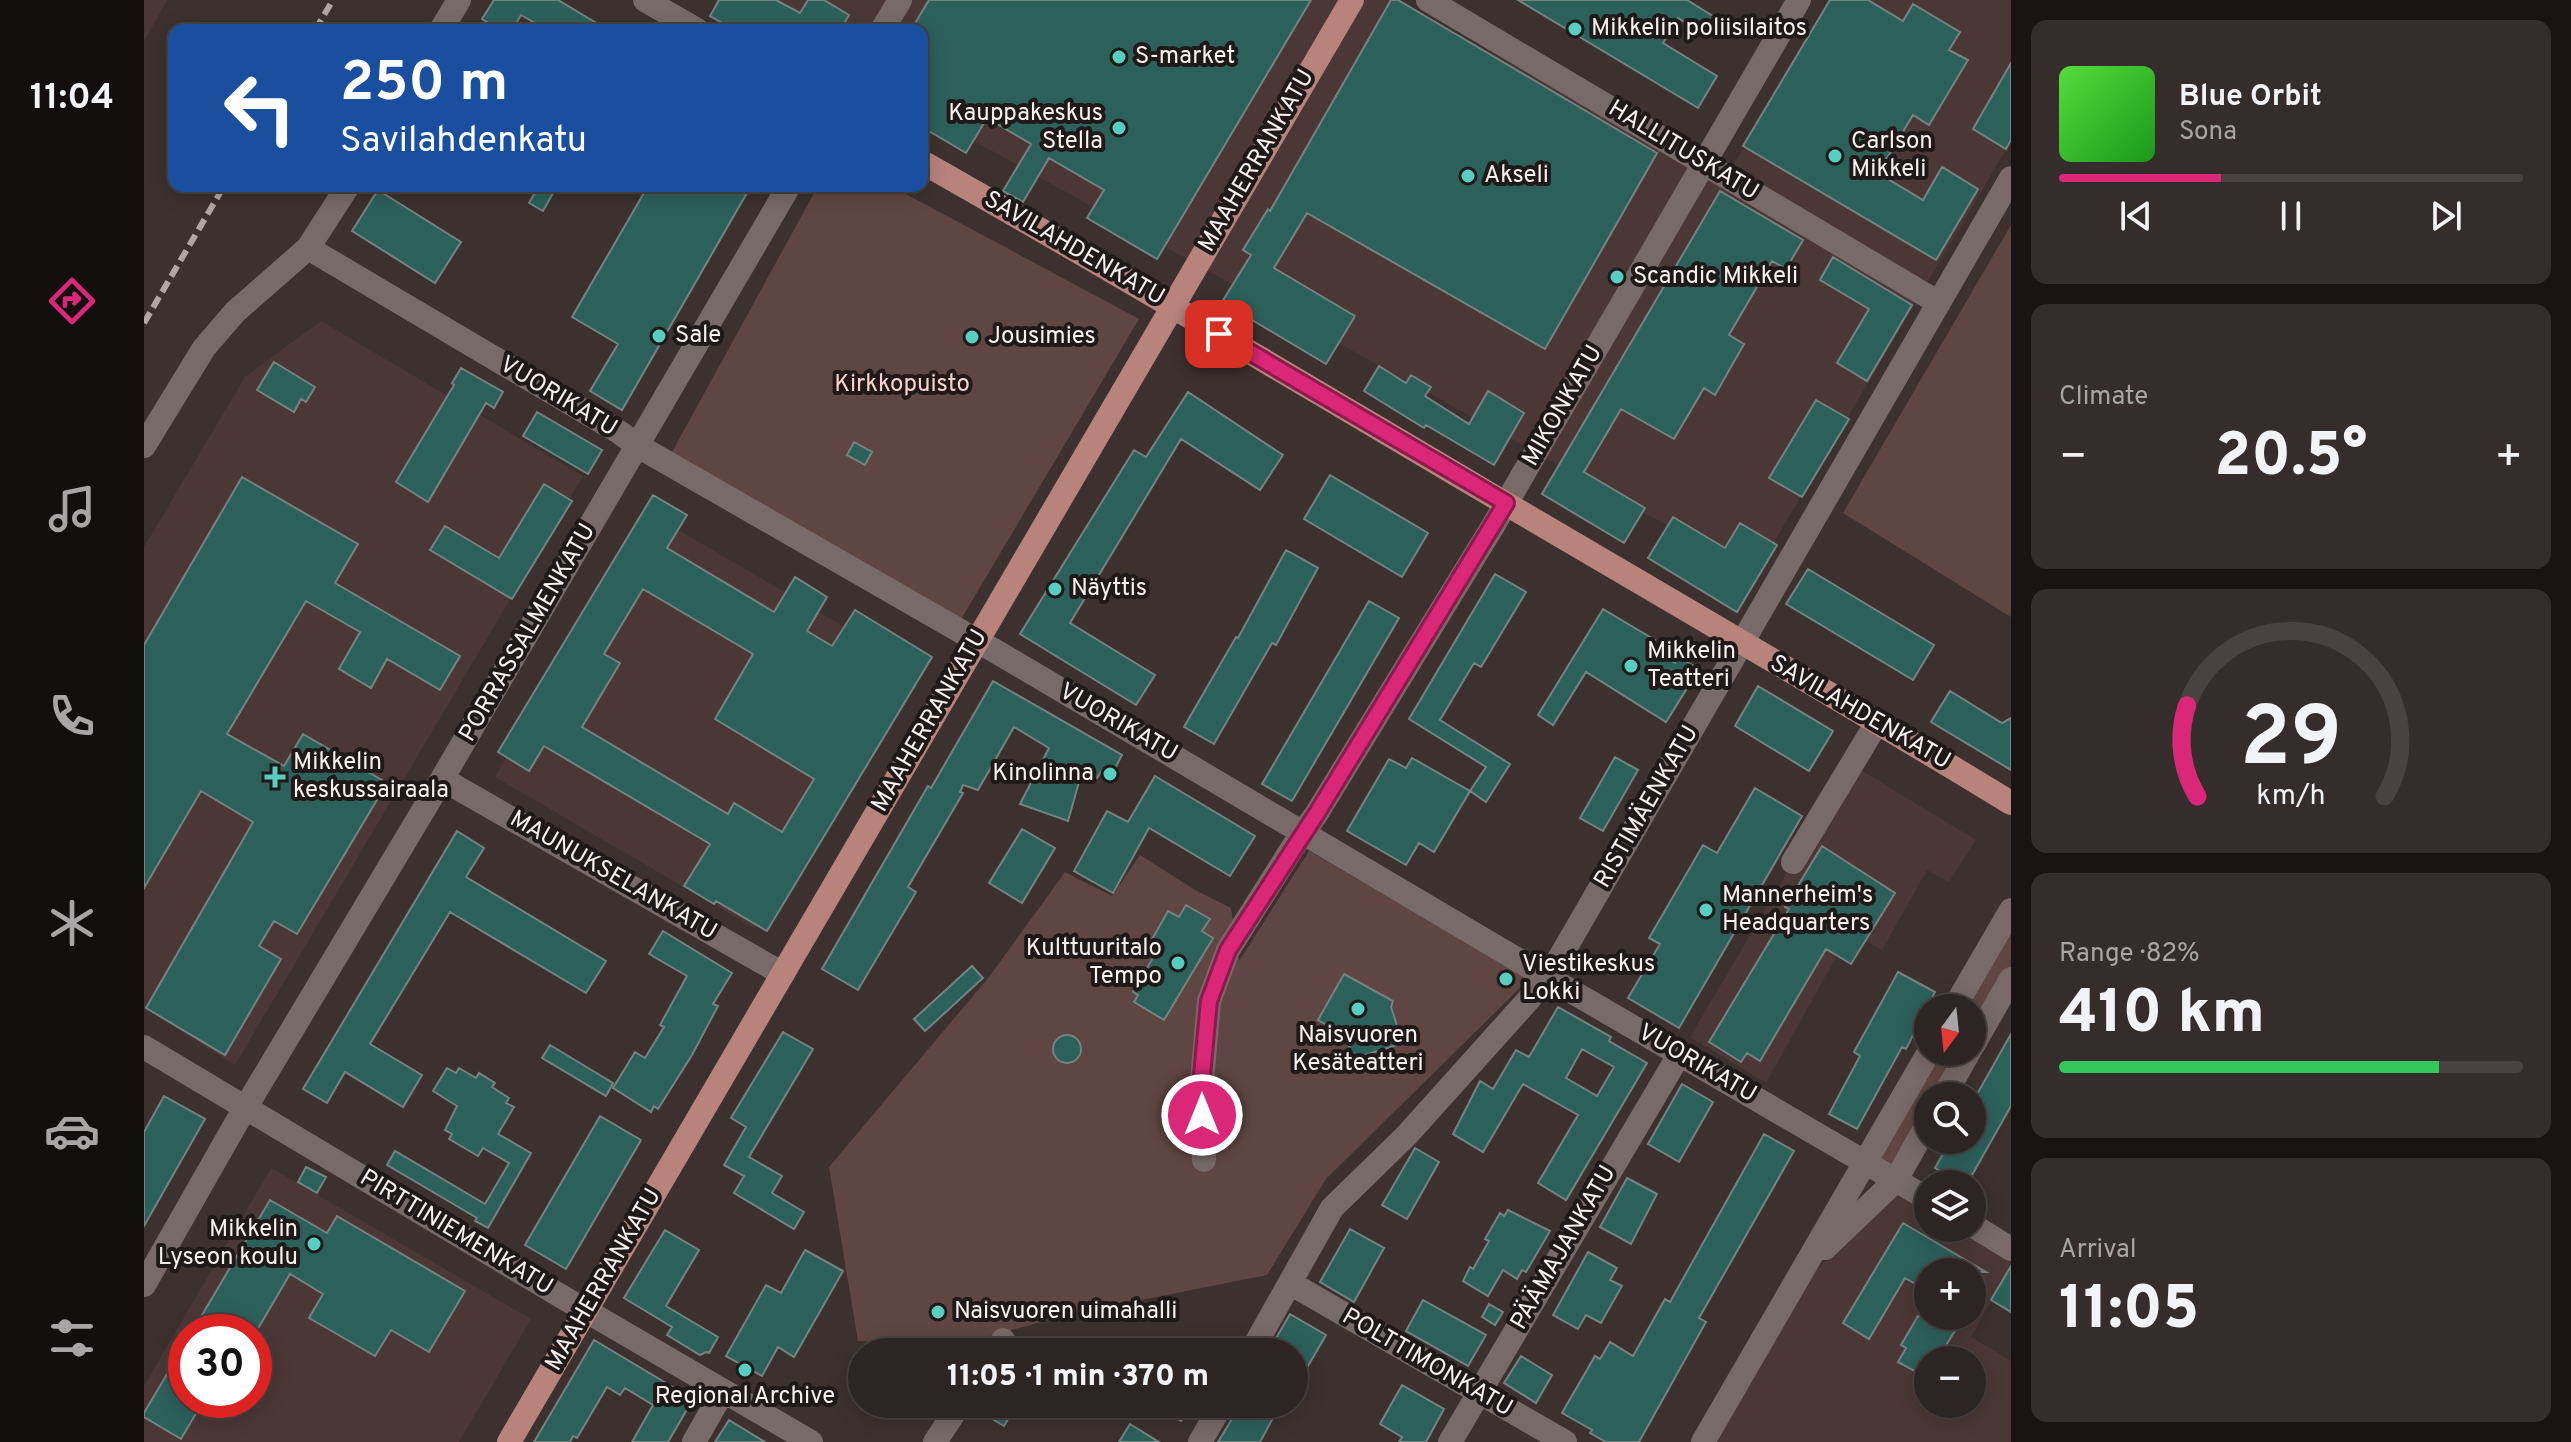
<!DOCTYPE html>
<html lang="en">
<head>
<meta charset="utf-8">
<style>
	:root { --surface:#2d2523; --page:#352d2b; --text:#f1f3f6; --muted:#a7a5a6; --line:#484241; --accent:#db2777 }
	body { margin:0; font-family:Overpass,sans-serif; background:var(--page); color:var(--text); height:100vh; display:flex; flex-direction:column; font-size:30px; white-space:nowrap }
	* { box-sizing:border-box; margin:0 }
	p { font-size:26px; color:var(--muted) }
	.icon { flex:none; width:44px; height:44px; fill:none; stroke:currentColor; stroke-width:2; stroke-linecap:round; stroke-linejoin:round }
	.map { position:relative; flex:1; overflow:hidden }
	.drawer { display:flex; flex-direction:column; gap:20px; padding:20px; background:#191413; width:560px }
	.drawer>* { flex:none }
	.hud { position:absolute; left:24px; top:24px; width:760px; height:168px; border-radius:16px; box-shadow:0 4px 20px #0003,0 0 0 2px var(--line); background:#1a4fa0; color:#fff; overflow:hidden }
	.needle { width:52px; rotate:195deg }
	.controls { position:absolute; left:1770px; top:994px; display:grid; gap:16px }
	.controls a { display:grid; place-items:center; width:72px; height:72px; border-radius:50%; background:var(--surface); box-shadow:0 4px 20px #0003,0 0 0 2px var(--line); font-size:40px }
	.speed { position:absolute; left:24px; top:1314px; display:flex; gap:16px; font-size:40px; font-weight:700; text-align:center }
	.speed>* { display:grid; place-content:center; width:104px; height:104px; border-radius:50%; background:var(--surface); box-shadow:0 4px 20px #0003,0 0 0 2px var(--line); line-height:1 }
	.speed .limit { border:12px solid #d22; background:#fff; color:#111 }
	.pin { position:absolute; display:grid; place-items:center; width:68px; height:68px; color:#fff; margin:-34px; border-radius:16px; box-shadow:0 4px 12px #0006 }
	.me { position:absolute; width:88px; margin:-44px; rotate:0deg; stroke-linejoin:round; filter:drop-shadow(0 0 6px #0008) }
	.turn { display:flex; align-items:center; gap:28px; height:168px; padding:0 40px; font-size:36px }
	.turn .icon { width:104px; height:104px; stroke-width:2.5 }
	.turn b { display:block; font-size:56px; line-height:68px }
	.big { font-size:60px; font-weight:800; line-height:1.1 }
	.drawer .widget { flex:1; display:flex; flex-direction:column; justify-content:center; gap:12px; min-width:0; padding:0 28px; border-radius:16px; background:var(--page) }
	.drawer .dial { align-items:center; gap:0 }
	.dial svg { height:208px; overflow:visible; fill:none; stroke:var(--line); stroke-width:7; stroke-linecap:round; text-anchor:middle }
	.dial text { fill:var(--text); stroke:none }
	.song { display:flex; align-items:center; gap:24px }
	.cover { width:96px; height:96px; border-radius:12px; background:linear-gradient(135deg,hsl(110 70% 55%),hsl(120 70% 35%)) }
	.played { height:8px; border-radius:4px; background:linear-gradient(90deg,var(--accent) 35%,var(--line) 35%) }
	.keys { display:flex; justify-content:space-around; direction:ltr }
	.heat { display:flex; justify-content:space-between; align-items:center; font-size:44px; direction:ltr }
	.charge { height:12px; border-radius:6px; background:linear-gradient(90deg,#34c759 82%,var(--line) 0) }
	.trip { position:absolute; left:704px; top:1338px; width:460px; height:80px; border-radius:40px; background:var(--surface); box-shadow:0 4px 20px #0003,0 0 0 2px var(--line); font-weight:800; line-height:80px; text-align:center }
	main { display:flex; flex:1; min-height:0 }
	.tabs { display:flex; flex-direction:column; width:144px; justify-content:space-around; align-items:center; background:#120f0e; color:var(--muted) }
	.tabs .icon { width:56px; height:56px }
	.tabs .current { color:var(--accent) }
	.tabs b { font-size:36px; color:var(--text) }
	.map>svg:first-child { display:block }
	.built { fill:#4b3836; fill-rule:evenodd }
	.green { fill:#604642 }
	.building { fill:#2c615a; stroke:#748380; stroke-width:2; fill-rule:evenodd }
	.lines { fill:none; stroke-linecap:round; stroke-linejoin:round }
	.minor { stroke:#786a68; stroke-width:24 }
	.major { stroke:#b8837b; stroke-width:24 }
	.rail { stroke:#b0a7a5; stroke-width:6; stroke-dasharray:12 6; stroke-linecap:butt }
	.route-casing { stroke:#8e194d; stroke-width:20 }
	.route { stroke:#db2777; stroke-width:14 }
	.poi-dot { fill:#58cec0; stroke:#1f1a19; stroke-width:3 }
	.labels { text-anchor:middle; dominant-baseline:central; stroke-width:8; stroke-linejoin:round; paint-order:stroke }
	.poi-label { font-size:24px; fill:#f8f0ef; stroke:#1f1a19; text-anchor:start }
	.street-label { font-size:24px; fill:#f8f0ef; stroke:#1f1a19 }
	.park-label { font-size:24px; fill:#ffd1ca; stroke:#1f1a19 }
</style>
</head>
<body>
<main>
<nav class="tabs">
<b>11:04</b>
<svg class="icon current" aria-label="directions" viewBox="0 0 24 24"><path d="M12 3l9 9-9 9-9-9zM9 14v-3h6M13 9l2 2-2 2"/></svg>
<svg class="icon" aria-label="music" viewBox="0 0 24 24"><path d="M9 18V5l10-2v13"/><circle cx="6" cy="18" r="3"/><circle cx="16" cy="16" r="3"/></svg>
<svg class="icon" aria-label="phone" viewBox="0 0 24 24"><path d="M5 4h4l2 5-3 2q2 4 5 5l2-3 5 2v4C11 20 4 13 5 4z"/></svg>
<svg class="icon" aria-label="climate" viewBox="0 0 24 24"><path d="M12 3v18M4 7l16 10M4 17L20 7"/></svg>
<svg class="icon" aria-label="car" viewBox="0 0 24 24"><path d="M5 17H2v-5l4-1 3-4h7l3 4 3 1v5h-3M9 17h6M6 11h13"/><circle cx="7" cy="17" r="2"/><circle cx="17" cy="17" r="2"/></svg>
<svg class="icon" aria-label="filters" viewBox="0 0 24 24"><path d="M4 7h16M4 17h16"/><circle cx="9" cy="7" r="2"/><circle cx="15" cy="17" r="2"/></svg>
</nav>
<div class="map">
<svg width="1867" height="1442" viewBox="0 0 1867 1442">
	<rect width="100%" height="100%" fill="#3c312f"/>
	<path class="built" d="M0 0H23L0 41Z
		M577 0H1254L1516 149 1579 183 1686 0H1867V141L1611 574 778 112V30H630Z
		M177 321 439 476 91 1065 0 1008V547L101 377Z
		M505 513 764 664 610 928 351 777Z
		M1707 764 1832 840 1805 882 1783 870 1738 950 1706 932 1622 1083 1546 1037Z
		M127 1168 387 1319 315 1442H0V1386ZM42 1332H110V1400H42Z
		M1752 1193 1784 1211V1228H1812L1867 1260V1266L1827 1337 1867 1361V1442H1571L1666 1277ZM1784 1272H1828V1316H1784ZM1784 1360H1828V1404H1784Z"/>
	<path class="green" d="M674 186H747L995 319 816 621 528 452Z
		M1867 225V617L1699 513Z
		M1165 851 1385 979 1182 1179 1123 1275 932 1313 806 1346 714 1341 685 1167 845 977 921 872 968 896 996 855 1051 890 1087 908 1095 961Z
		M1867 919V971L1828 1039V1008H1815Z
		M1790 1052H1820L1795 1096H1784V1115L1749 1175 1726 1162Z"/>
	<path class="building" d="M350 0H414L464 30H403L377 15 368 30H356L338 19Z
		M575 0H632L656 13 664 0H680L705 15 696 30H591L566 16Z
		M785 0H1167L1013 259 943 218 960 190 905 158 879 202 859 191 887 144 843 118 822 153 778 127V30H767Z
		M1247 0H1254L1276 13 1513 153 1401 349 1163 213 1130 268 1211 316 1182 364 1078 302 1107 255 1099 250 1124 209 1126 211Z
		M1374 0H1543L1572 18 1561 35 1534 18 1519 43 1573 76 1554 108Z
		M1686 0H1724L1759 21 1769 4 1816 32 1805 50 1824 60 1785 125 1769 115 1734 173 1779 200 1798 167 1834 189 1792 260 1599 146Z
		M1867 63V140L1862 149 1829 129Z
		M395 186H413L399 211 385 203Z
		M504 186H607L478 410 446 391 474 344 428 317Z
		M234 190 317 242 291 283 208 231Z
		M1576 191 1659 240 1642 269 1628 261 1585 335 1600 344 1571 395 1560 388 1530 439 1477 409 1440 472 1501 508 1480 543 1398 494Z
		M1689 257 1768 305 1723 381 1693 363 1725 309 1676 280Z
		M130 362 171 387 162 402 157 399 150 412 113 390Z
		M1235 366 1262 383 1267 375 1287 387 1281 396 1325 424 1344 391 1380 413 1350 465 1282 425 1280 428 1220 391Z
		M317 368 359 392 350 408 342 403 284 502 252 482 310 385 308 383Z
		M1044 392 1139 455 1116 490 1037 439 926 623 1011 675 992 705 876 634 990 450 1002 457Z
		M1672 400 1705 419 1658 497 1625 478Z
		M393 412 458 450 444 474 379 436Z
		M710 442 728 452 721 465 703 455Z
		M1186 475 1284 533 1258 577 1160 519Z
		M98 477 214 544 191 583 316 656 296 690 243 659 227 688 195 669 216 632 162 601 83 734 140 766 159 734 243 783 153 934 130 921 115 946 137 959 81 1055 2 1008 109 822 57 791 0 888V645Z
		M400 484 428 501 368 599 286 550 301 526 355 558Z
		M509 495 543 515 523 548 630 612 651 577 683 597 663 631 688 646 711 610 788 657 623 931 572 901 570 904 540 886 566 844 400 746 385 771 354 752ZM499 589 609 654 571 719 670 779 638 832 590 803 584 814 438 727 476 663 460 654Z
		M1529 517 1581 548 1596 523 1633 545 1593 612 1504 558Z
		M1142 550 1174 568 1132 645 1128 643 1070 744 1040 727 1092 637 1094 638Z
		M1664 569 1790 645 1769 680 1642 604Z
		M1351 574 1382 592 1337 667 1330 663 1296 720 1366 764 1342 802 1326 791 1342 767 1265 719Z
		M1225 601 1255 618 1148 801 1118 784Z
		M1459 609 1511 640 1506 647 1531 663 1535 657 1555 669 1522 722 1442 672 1409 725 1394 715Z
		M849 681 978 755 968 774 959 769 953 778 939 768 924 821 876 804 905 748 870 727 834 790 819 785 816 792 819 793 764 887 772 892 714 990 678 969 784 786 787 788Z
		M1614 686 1689 731 1665 771 1591 726Z
		M1806 691 1858 723 1867 718V770L1787 722Z
		M1471 757 1494 770 1459 831 1436 818Z
		M1268 758 1326 791 1290 852 1275 843 1262 865 1203 831 1245 759 1262 768Z
		M1011 776 1111 836 1086 876 1005 828 969 893 930 871 963 811 984 822Z
		M1611 788 1658 816 1535 1028 1484 998 1516 944 1505 938 1559 845 1573 853Z
		M878 829 911 848 878 903 845 883Z
		M313 831 340 848 322 877 462 961 442 993 306 912 226 1044 278 1075 259 1107 201 1072 183 1103 159 1089Z
		M1678 846 1751 893 1707 964 1682 949 1616 1061 1603 1053 1597 1062 1565 1042 1645 909 1641 907Z
		M1042 905 1066 919 1058 931 1069 938 1020 1020 990 1002 994 995 989 992 1016 946 1007 941 1024 911 1035 917Z
		M519 931 588 973 569 1004 574 1006 548 1055 514 1109 510 1106 507 1112 469 1088 491 1052 501 1058 520 1027 516 1025 543 976 505 954Z
		M828 966 839 978 781 1031 770 1019Z
		M1754 972 1791 992 1762 1049 1758 1047 1713 1129 1685 1114 1716 1056 1710 1052Z
		M1200 974 1249 1001 1247 1007 1256 1035H1263L1265 1041 1209 1059 1203 1040H1209L1174 1020Z
		M1414 1007 1467 1037 1465 1041 1503 1063 1422 1200 1394 1183 1434 1115 1379 1084 1339 1152 1309 1134 1336 1081 1349 1089 1372 1050 1385 1057ZM1438 1049 1470 1067 1453 1096 1422 1078Z
		M639 1032 669 1049 605 1157 638 1176 628 1193 660 1212 650 1229 590 1193 600 1176 580 1165 602 1127 587 1118Z
		M1867 1034V1106L1823 1184H1819L1791 1168 1807 1140H1828V1103Z
		M909 1049a14 14 0 1 1 28 0a14 14 0 1 1-28 0Z
		M406 1045 469 1083 462 1096 398 1058Z
		M303 1068 312 1073 315 1068 332 1078 335 1073 351 1083 348 1087 365 1098 362 1103 370 1107 354 1134 387 1153 344 1228 331 1221 333 1218 243 1165 251 1151 341 1204 365 1163 339 1148 334 1156 305 1139 308 1134 301 1130 313 1106 289 1091Z
		M1538 1084 1569 1102 1535 1162 1504 1144Z
		M20 1096 61 1119 0 1226V1132Z
		M456 1116 497 1140 422 1269 381 1245Z
		M1620 1134 1650 1151 1555 1318 1562 1322 1495 1442H1462L1446 1433 1448 1430 1418 1413 1451 1356 1456 1359 1466 1342 1489 1356 1521 1299 1526 1302Z
		M1271 1148 1295 1162 1263 1219 1238 1205Z
		M162 1167 182 1177 173 1193 154 1182Z
		M1483 1178 1513 1194 1487 1244 1456 1227Z
		M126 1200 183 1233 193 1216 321 1291 285 1352 247 1330 231 1356 165 1318 179 1294 146 1274 112 1332H48Z
		M1364 1210 1406 1231 1382 1272 1378 1270 1373 1279 1359 1270 1344 1296 1319 1281 1326 1267 1329 1269 1345 1241 1341 1239 1356 1213 1360 1216Z
		M1759 1223 1842 1272H1784V1291L1761 1278 1725 1339 1699 1323Z
		M1206 1229 1240 1248 1210 1302 1176 1282Z
		M521 1230 555 1250 522 1306 574 1337 565 1353 562 1352 556 1355 523 1335 528 1327 480 1298Z
		M661 1250 699 1271 650 1357 634 1347 618 1376 582 1356 622 1285 637 1293Z
		M1444 1252 1473 1268 1466 1280 1478 1286 1457 1323 1442 1315 1434 1329 1409 1315Z
		M1867 1266V1312L1847 1300Z
		M1279 1300 1342 1335 1324 1366 1262 1331Z
		M1345 1304 1359 1312 1351 1325 1338 1317Z
		M1146 1314 1182 1335 1150 1390V1352H1124Z
		M1774 1316H1820L1793 1360H1781L1774 1373 1754 1362 1762 1348 1757 1345Z
		M450 1340 549 1399 524 1442H488L509 1405 481 1388 476 1395 463 1387 433 1438 429 1436 426 1442H390Z
		M42 1342V1400H60L37 1439 0 1417V1413Z
		M1377 1356 1408 1375 1392 1403 1360 1383Z
		M1258 1385 1300 1409 1282 1442H1255L1258 1437 1236 1424Z
		M831 1404H857L869 1411 860 1426 830 1408Z
		M1007 1404H1047L1037 1421Z
		M1097 1404H1104L1129 1418 1116 1442H1074Z
		M585 1420 621 1442H571Z
		M986 1424 1015 1442H975Z"/>
	<g class="lines">
		<path class="minor" d="M501 0 553 30
			M1284 0 1795 303
			M297 30 315 0
			M738 30 756 0
			M164 248 475 432 494 446 858 655 1379 963 1784 1199
			M0 446 60 348 91 312 164 248 204 186
			M298 779 639 974
			M1649 862 1734 721
			M1810 1008 1867 910
			M0 1047 415 1295 667 1442
			M1828 1047 1867 979
			M1800 1096 1825 1052
			M1060 1160 1057 1093 1065 1001 1084 950 1149 847 1173 813 1349 526 1655 0
			M1828 1225 1867 1249
			M1681 1248 1752 1180 1784 1123
			M1146 1283 1421 1442
			M0 1285 90 1127 298 779 645 186
			M851 1352 859 1340
			M1107 1352 1188 1208 1262 1136 1404 978 1867 178
			M550 1442 579 1391
			M791 1442 816 1404
			M1056 1442 1078 1404
			M1306 1442 1535 1055
			M1559 1442 1785 1052"/>
		<path class="major" d="M778 162C966 268 1151 379 1337 489 1514 593 1692 696 1867 803
			M365 1442 1208 0"/>
		<path class="rail" d="M171 30 189 0
			M0 323 80 186"/>
	</g>
	<g class="lines">
		<defs>
			<path id="route" d="M1058 1115V1075L1065 1001 1084 950 1173 813 1362 503 1075 334"/>
		</defs>
		<use href="#route" class="route-casing"/>
		<use href="#route" class="route"/>
	</g>
	<g class="poi-dot">
		<circle cx="1431" cy="29" r="8"/>
		<circle cx="975" cy="57" r="8"/>
		<circle cx="975" cy="128" r="8"/>
		<circle cx="1691" cy="156" r="8"/>
		<circle cx="1324" cy="176" r="8"/>
		<circle cx="1473" cy="277" r="8"/>
		<circle cx="515" cy="336" r="8"/>
		<circle cx="828" cy="337" r="8"/>
		<circle cx="911" cy="589" r="8"/>
		<circle cx="1487" cy="666" r="8"/>
		<circle cx="966" cy="774" r="8"/>
		<path d="M127 765h8v8h8v8h-8v8h-8v-8h-8v-8h8z"/>
		<circle cx="1562" cy="910" r="8"/>
		<circle cx="1034" cy="963" r="8"/>
		<circle cx="1362" cy="979" r="8"/>
		<circle cx="1214" cy="1009" r="8"/>
		<circle cx="170" cy="1244" r="8"/>
		<circle cx="794" cy="1312" r="8"/>
		<circle cx="601" cy="1370" r="8"/>
	</g>
	<g class="labels">
		<g class="poi-label">
			<text x="1447" y="29">Mikkelin poliisilaitos</text>
			<text x="991" y="57">S-market</text>
			<text x="959" y="114" text-anchor="end">Kauppakeskus<tspan x="959" dy="28">Stella</tspan></text>
			<text x="1707" y="142">Carlson<tspan x="1707" dy="28">Mikkeli</tspan></text>
			<text x="1340" y="176">Akseli</text>
			<text x="1489" y="277">Scandic Mikkeli</text>
			<text x="531" y="336">Sale</text>
			<text x="844" y="337">Jousimies</text>
			<text x="927" y="589">Näyttis</text>
			<text x="1503" y="652">Mikkelin<tspan x="1503" dy="28">Teatteri</tspan></text>
			<text x="149" y="763">Mikkelin<tspan x="149" dy="28">keskussairaala</tspan></text>
			<text x="950" y="774" text-anchor="end">Kinolinna</text>
			<text x="1578" y="896">Mannerheim's<tspan x="1578" dy="28">Headquarters</tspan></text>
			<text x="1018" y="949" text-anchor="end">Kulttuuritalo<tspan x="1018" dy="28">Tempo</tspan></text>
			<text x="1378" y="965">Viestikeskus<tspan x="1378" dy="28">Lokki</tspan></text>
			<text x="1214" y="1036" text-anchor="middle">Naisvuoren<tspan x="1214" dy="28">Kesäteatteri</tspan></text>
			<text x="154" y="1230" text-anchor="end">Mikkelin<tspan x="154" dy="28">Lyseon koulu</tspan></text>
			<text x="810" y="1312">Naisvuoren uimahalli</text>
			<text x="601" y="1397" text-anchor="middle">Regional Archive</text>
		</g>
		<g class="street-label">
			<text transform="translate(1539 151) rotate(31)">HALLITUSKATU</text>
			<text transform="translate(1113 161) rotate(-60)">MAAHERRANKATU</text>
			<text transform="translate(930 249) rotate(30)">SAVILAHDENKATU</text>
			<text transform="translate(414 397) rotate(31)">VUORIKATU</text>
			<text transform="translate(1419 406) rotate(-60)">MIKONKATU</text>
			<text transform="translate(384 633) rotate(-60)">PORRASSALMENKATU</text>
			<text transform="translate(1716 713) rotate(30)">SAVILAHDENKATU</text>
			<text transform="translate(786 721) rotate(-60)">MAAHERRANKATU</text>
			<text transform="translate(974 723) rotate(30)">VUORIKATU</text>
			<text transform="translate(1503 807) rotate(-60)">RISTIMÄENKATU</text>
			<text transform="translate(469 876) rotate(30)">MAUNUKSELANKATU</text>
			<text transform="translate(1553 1064) rotate(30)">VUORIKATU</text>
			<text transform="translate(312 1233) rotate(31)">PIRTTINIEMENKATU</text>
			<text transform="translate(1420 1248) rotate(-60)">PÄÄMAJANKATU</text>
			<text transform="translate(460 1280) rotate(-60)">MAAHERRANKATU</text>
			<text transform="translate(1283 1363) rotate(30)">POLTTIMONKATU</text>
		</g>
		<g class="park-label">
			<text x="758" y="385">Kirkkopuisto</text>
		</g>
	</g>
</svg>
<div class="controls">
<a><svg class="needle" viewBox="-14 -14 28 28"><path d="M0-13l5 13h-10z" fill="#e53935"/><path d="M0 13l5-13h-10z" fill="#a7a5a6"/></svg></a>
<a><svg class="icon" aria-label="search" viewBox="0 0 24 24"><circle cx="10" cy="10" r="6"/><path d="M15 15l6 6"/></svg></a>
<a><svg class="icon" aria-label="layers" viewBox="0 0 24 24"><path d="M12 4l9 5-9 5-9-5zM3 14l9 5 9-5"/></svg></a>
<a>+</a>
<a>−</a>
</div>
<div class="speed"><div class="limit">30</div></div>
<div class="pin" style="left:1075px;top:334px;background:#d93025"><svg class="icon" aria-label="arrive" viewBox="0 0 24 24"><path d="M6 21V4h12l-3 4 3 4H6"/></svg></div>
<svg class="me" style="left:1058px;top:1115px" viewBox="-20 -20 40 40"><circle r="17" fill="#db2777" stroke="#fff" stroke-width="3"/><path d="M0-11L8 9 0 5-8 9z" fill="#fff"/></svg>
<div class="trip">11:05 · 1 min · 370 m</div>
<div class="hud">
<div class="turn"><svg class="icon" aria-label="left" viewBox="0 0 24 24"><path d="M17 20v-9H6M10 6l-5 5 5 5"/></svg><div><b>250 m</b>Savilahdenkatu</div></div>
</div>
</div>
<section class="drawer">
<div class="widget">
<div class="song"><i class="cover"></i><div><b>Blue Orbit</b><p>Sona</p></div></div>
<div class="played"></div>
<div class="keys"><svg class="icon" aria-label="previous" viewBox="0 0 24 24"><path d="M18 5L8 12l10 7zM5 5v14"/></svg><svg class="icon" aria-label="pause" viewBox="0 0 24 24"><path d="M8 5v14M16 5v14"/></svg><svg class="icon" aria-label="next" viewBox="0 0 24 24"><path d="M6 5l10 7-10 7zM19 5v14"/></svg></div>
</div>
<div class="widget"><p>Climate</p>
<div class="heat"><a>−</a><b class="big">20.5°</b><a>+</a></div>
</div>
<div class="widget dial"><svg viewBox="0 0 100 80">
<path d="M14 69A42 42 0 1 1 86 69"/>
<path d="M14 69A42 42 0 0 1 10 34" stroke="#db2777"/>
<text x="50" y="56" font-size="32" font-weight="700">29</text>
<text x="50" y="72" font-size="11">km/h</text>
</svg></div>
<div class="widget"><p>Range · 82%</p><b class="big">410 km</b><div class="charge"></div></div>
<div class="widget"><p>Arrival</p><b class="big">11:05</b></div>
</section>
</main>
</body>
</html>
